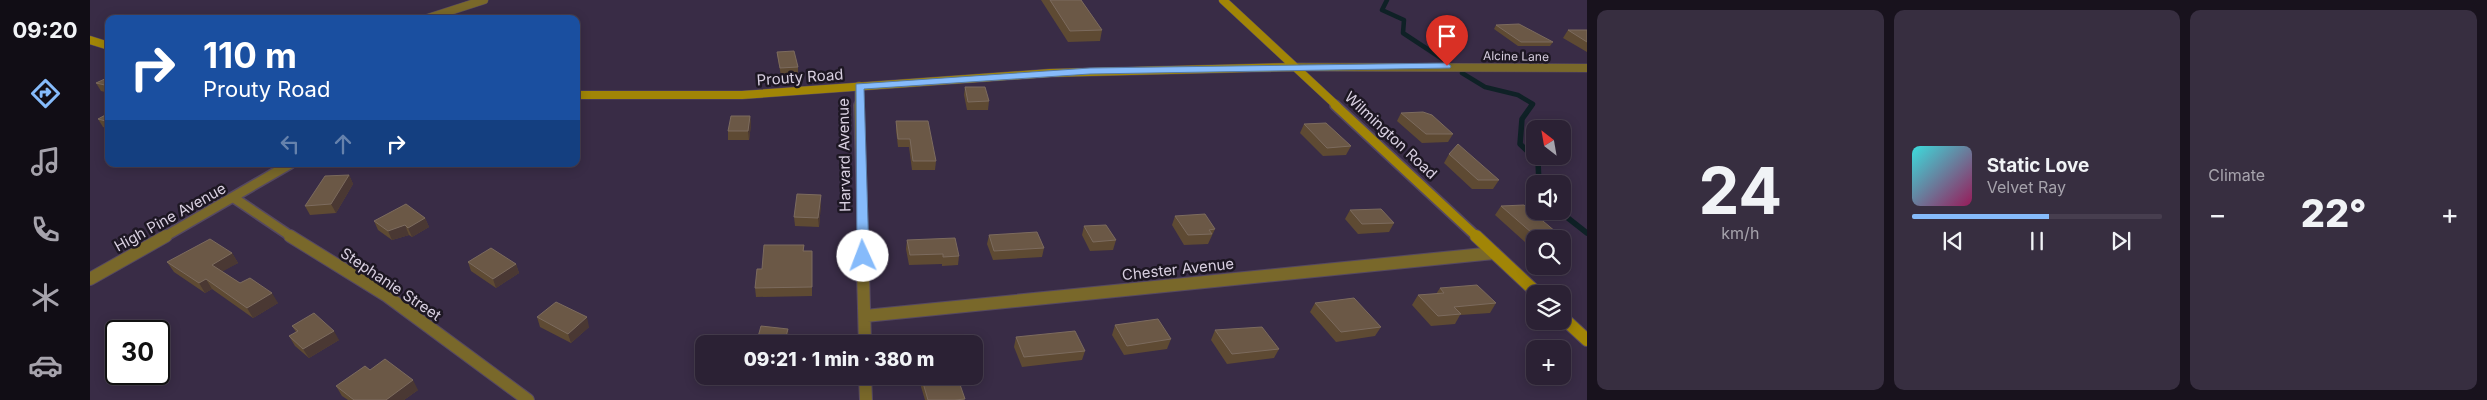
<!DOCTYPE html>
<html lang="en">
<head>
<meta charset="utf-8">
<style>
	:root { --surface:#2b2134; --page:#372e40; --text:#f1f3f6; --muted:#a6a3ac; --line:#473e4f; --accent:#86bbfb }
	body { margin:0; font-family:Inter,sans-serif; background:var(--page); color:var(--text); height:100vh; display:flex; flex-direction:column; font-size:19px; white-space:nowrap }
	* { box-sizing:border-box; margin:0 }
	p { font-size:16px; color:var(--muted) }
	.icon { flex:none; width:28px; height:28px; fill:none; stroke:currentColor; stroke-width:2; stroke-linecap:round; stroke-linejoin:round }
	.map { position:relative; flex:1; overflow:hidden }
	.drawer { display:flex; flex-direction:column; gap:10px; padding:10px; background:#18121d; width:900px }
	.drawer>* { flex:none }
	.guide { position:absolute; left:15px; top:15px; width:475px; height:152px; border-radius:10px; box-shadow:0 2px 12px #0003,0 0 0 1px var(--line); background:#1a4fa0; color:#fff; overflow:hidden }
	.needle { width:32px; rotate:329deg }
	.fabs { position:absolute; left:1436px; top:120px; display:grid; gap:10px }
	.fabs a { display:grid; place-items:center; width:45px; height:45px; border-radius:10px; background:var(--surface); box-shadow:0 2px 12px #0003,0 0 0 1px var(--line); font-size:25px }
	.speed { position:absolute; left:15px; top:320px; display:flex; gap:10px; font-size:25px; font-weight:700; text-align:center }
	.speed>* { display:grid; place-content:center; width:65px; height:65px; border-radius:50%; background:var(--surface); box-shadow:0 2px 12px #0003,0 0 0 1px var(--line); line-height:1 }
	.speed .limit { border:2px solid #111; border-radius:8px; background:#fff; color:#111 }
	.pin { position:absolute; display:grid; place-items:center; width:42px; height:42px; color:#fff; margin:-51px -21px; border-radius:50% 50% 50% 0; rotate:-45deg; box-shadow:0 0 5px #0007 }
	.pin .icon { rotate:45deg }
	.me { position:absolute; width:55px; margin:-28px; rotate:358deg; stroke-linejoin:round; filter:drop-shadow(0 0 4px #0008) }
	.turn { display:flex; align-items:center; gap:18px; height:105px; padding:0 15px; font-size:22px }
	.turn .icon { width:65px; height:65px; stroke-width:2.5 }
	.turn b { display:block; font-size:35px; line-height:42px }
	.lanes { display:flex; align-items:center; height:48px; padding:0 15px; background:#0003; justify-content:center; gap:25px; direction:ltr }
	.lanes .off { opacity:.35 }
	.big { font-size:38px; font-weight:800; line-height:1.1 }
	.drawer .card { flex:1; display:flex; flex-direction:column; justify-content:center; gap:8px; min-width:0; padding:0 18px; border-radius:10px; background:var(--page) }
	.drawer .dial { align-items:center; gap:0 }
	.dial b { font-size:65px; line-height:1 }
	.song { display:flex; align-items:center; gap:15px }
	.cover { width:60px; height:60px; border-radius:8px; background:linear-gradient(135deg,hsl(180 70% 55%),hsl(330 70% 35%)) }
	.played { height:5px; border-radius:2px; background:linear-gradient(90deg,var(--accent) 55%,var(--line) 55%) }
	.keys { display:flex; justify-content:space-around; direction:ltr }
	.heat { display:flex; justify-content:space-between; align-items:center; font-size:28px; direction:ltr }
	.drawer .tiles { flex:1; display:grid; gap:10px; grid-template-columns:repeat(3,1fr) }
	.trip { position:absolute; left:605px; top:335px; width:288px; height:50px; border-radius:10px; background:var(--surface); box-shadow:0 2px 12px #0003,0 0 0 1px var(--line); font-weight:800; line-height:50px; text-align:center }
	main { display:flex; flex:1; min-height:0 }
	.menu { display:flex; flex-direction:column; width:90px; justify-content:space-around; align-items:center; background:#110d15; color:var(--muted) }
	.menu .icon { width:35px; height:35px }
	.menu .on { color:var(--accent) }
	.menu b { font-size:22px; color:var(--text) }
	.map>svg:first-child { display:block }
	.lines { fill:none; stroke-linecap:round; stroke-linejoin:round }
	.stream-far1 { stroke:#0f2126; stroke-width:4.5 }
	.stream { stroke:#0f2126; stroke-width:5.5 }
	.street-far2-casing { stroke:#564962; stroke-width:9 }
	.street-far1-casing { stroke:#564962; stroke-width:12 }
	.street-casing { stroke:#564962; stroke-width:14 }
	.secondary-far2-casing { stroke:#564962; stroke-width:9 }
	.secondary-far1-casing { stroke:#564962; stroke-width:12 }
	.secondary-casing { stroke:#564962; stroke-width:14 }
	.street-far2 { stroke:#79682a; stroke-width:8 }
	.street-far1 { stroke:#79682a; stroke-width:9 }
	.street { stroke:#79682a; stroke-width:12 }
	.secondary-far2 { stroke:#a18506; stroke-width:8 }
	.secondary-far1 { stroke:#a18506; stroke-width:9 }
	.secondary { stroke:#a18506; stroke-width:12 }
	.wall { fill:#5e4a33 }
	.shaded-wall { fill:#4a3833 }
	.building { fill:#6b5846; stroke:#7c6b5e }
	.route { fill:#86bbfb; stroke:#577aa3 }
	.labels { text-anchor:middle; dominant-baseline:central; stroke-width:5; stroke-linejoin:round; paint-order:stroke }
	.far-street-label { font-size:12px; fill:#d8cfe0; stroke:#1d1723 }
	.street-label { font-size:15px; fill:#d8cfe0; stroke:#1d1723 }
</style>
</head>
<body>
<main>
<nav class="menu">
<b>09:20</b>
<svg class="icon on" aria-label="directions" viewBox="0 0 24 24"><path d="M12 3l9 9-9 9-9-9zM9 14v-3h6M13 9l2 2-2 2"/></svg>
<svg class="icon" aria-label="music" viewBox="0 0 24 24"><path d="M9 18V5l10-2v13"/><circle cx="6" cy="18" r="3"/><circle cx="16" cy="16" r="3"/></svg>
<svg class="icon" aria-label="phone" viewBox="0 0 24 24"><path d="M5 4h4l2 5-3 2q2 4 5 5l2-3 5 2v4C11 20 4 13 5 4z"/></svg>
<svg class="icon" aria-label="climate" viewBox="0 0 24 24"><path d="M12 3v18M4 7l16 10M4 17L20 7"/></svg>
<svg class="icon" aria-label="car" viewBox="0 0 24 24"><path d="M5 17H2v-5l4-1 3-4h7l3 4 3 1v5h-3M9 17h6M6 11h13"/><circle cx="7" cy="17" r="2"/><circle cx="17" cy="17" r="2"/></svg>
</nav>
<div class="map">
<svg width="1497" height="400" viewBox="0 0 1497 400">
	<rect width="100%" height="100%" fill="#392c46"/>
	<g class="lines">
		<path class="stream-far1" d="M1297 0 1292 10 1314 20 1313 33 1354 60
			M1372 73 1395 87 1428 95 1443 104 1441 106"/>
		<path class="stream" d="M1442 105 1432 119 1430 144 1448 161 1449 184
			M1469 211 1497 233"/>
		<defs>
			<path id="street-far2" d="M335 19 394 0
				M1204 67 1497 68
				M769 86V106"/>
			<path id="street-far1" d="M769 105 773 237
				M144 198 202 237
				M74 237 200 164"/>
			<path id="street" d="M200 236 297 296 438 400
				M772 236 775 344
				M0 279 76 236
				M775 316 1404 253
				M775 376 776 400"/>
			<path id="secondary-far2" d="M1133 0 1247 106
				M0 40 19 46
				M486 95H652L960 73 1204 67"/>
			<path id="secondary-far1" d="M1245 105 1387 237"/>
			<path id="secondary" d="M1386 236 1448 294
				M1472 317 1497 340"/>
		</defs>
		<use href="#street-far2" class="street-far2-casing"/>
		<use href="#street-far1" class="street-far1-casing"/>
		<use href="#street" class="street-casing"/>
		<use href="#secondary-far2" class="secondary-far2-casing"/>
		<use href="#secondary-far1" class="secondary-far1-casing"/>
		<use href="#secondary" class="secondary-casing"/>
		<use href="#street-far2" class="street-far2"/>
		<use href="#street-far1" class="street-far1"/>
		<use href="#street" class="street"/>
		<use href="#secondary-far2" class="secondary-far2"/>
		<use href="#secondary-far1" class="secondary-far1"/>
		<use href="#secondary" class="secondary"/>
	</g>
	<path class="wall" d="M951 0H991L1012 30 1010 41 978 42Z
		M1406 25 1463 42 1460 46H1428L1404 29Z
		M1478 30H1497V52L1473 38Z
		M687 52 708 67V75L691 76 688 60Z
		M19 77V93L11 91 6 83Z
		M875 87 899 101 898 110H877L874 95Z
		M19 113V129L13 127 8 119Z
		M1311 113 1363 134 1358 142 1332 143 1307 121Z
		M660 116 661 125 659 140H638V131Z
		M806 121 846 161 845 170H822L819 147H808L806 130Z
		M1214 124 1261 146 1256 155 1233 156 1210 133Z
		M1359 154 1409 180 1403 189H1382L1354 163Z
		M259 175 263 184 246 213 220 215 215 206Z
		M731 204 729 227 705 226 704 217Z
		M1411 206 1466 232 1461 239H1445V242H1435L1405 215Z
		M1260 210 1304 223 1299 232 1268 234 1255 219Z
		M1085 216 1125 229 1118 244 1094 245 1082 225Z
		M335 218 339 227 322 237 319 235 302 240 288 230 284 221Z
		M994 226 1026 240 1023 250 1000 251 992 235Z
		M899 235 954 248 952 257 903 260 897 244Z
		M817 240 869 256 868 265 852 266V264L819 265 816 249Z
		M714 245V251H722V296L666 297 665 288Z
		M142 253 148 263 132 271 150 283 188 303 163 318 122 289 115 293 84 272 77 262Z
		M378 262 426 264 429 273 406 288 381 271Z
		M1350 288 1406 303 1400 313 1370 315 1365 324 1341 326 1322 305 1328 295 1346 294Z
		M1225 303 1291 327 1285 336 1246 342 1220 312Z
		M447 317 499 327 481 343 450 327Z
		M1025 325 1081 339 1077 349 1034 355 1022 335Z
		M202 326 249 340 219 358 205 346 199 336 206 332Z
		M1125 330 1189 349 1184 358 1137 364 1121 340Z
		M926 337 995 351 992 360 932 367 924 347Z
		M884 363 886 370 885 379 869 381 874 400H835L829 380V376H884Z
		M280 370 328 390 314 400H258L252 396 246 386Z"/>
	<path class="shaded-wall" d="M660 116 661 125 659 140 658 131Z
		M259 175 263 184 246 213 241 204Z
		M731 195V204L729 227 728 218Z
		M335 218 339 227 322 237 318 228Z
		M315 225 319 235 302 240 298 231Z
		M142 253 148 263 128 274 122 265Z
		M426 264 429 273 406 288 403 279Z
		M116 279 122 289 115 293 109 283Z
		M182 293 188 303 163 318 157 308Z
		M497 317 499 327 481 343 478 334Z
		M698 329 699 338 697 344H694Z
		M244 331 249 340 219 358 213 349Z
		M323 380 328 390 314 400H296Z"/>
	<path class="building" d="M960 0H991L1012 30 980 31Z
		M1429 24 1463 42H1431L1406 25Z
		M1478 30H1497V42Z
		M704 51 708 67 690 68 687 52Z
		M19 77V86L6 83Z
		M875 87H895L899 101 878 102Z
		M1333 112 1342 115 1363 134H1336L1311 113Z
		M19 113V122L8 119Z
		M641 116H660L658 131H638Z
		M806 121H838L846 161H823L820 139H808Z
		M1236 123 1261 146 1237 148 1214 124Z
		M1368 144 1409 180H1388L1359 154Z
		M259 175 241 204 215 206 235 176Z
		M707 194 731 195 728 218 704 217Z
		M316 204 335 218 318 228 315 225 298 231 284 221Z
		M1434 205 1466 232 1442 233 1411 206Z
		M1291 209 1304 223 1272 224 1260 210Z
		M1115 214 1125 229 1119 230 1122 234 1098 235 1085 216Z
		M1016 225 1026 240 1003 242 994 226Z
		M947 232 954 248 904 251 899 235Z
		M865 238 869 256 853 257V254L820 255 817 240Z
		M120 239 142 253 122 265 150 283 160 278 182 293 157 308 116 279 109 283 77 262Z
		M674 245H714L713 251H722V287L665 288 667 269H672Z
		M401 248 426 264 403 279 378 262Z
		M1387 285 1406 303 1364 307 1371 314 1348 316 1328 295 1354 293 1350 288Z
		M1264 298 1291 327 1251 332 1225 303Z
		M466 302 497 317 478 334 447 317Z
		M224 313 244 331 213 349 199 336 208 331 202 326Z
		M1068 319 1081 339 1037 346 1025 325Z
		M671 326 698 329 694 344H666Z
		M1172 327 1189 349 1142 354 1125 330Z
		M985 331 995 351 934 357 926 337Z
		M295 359 323 380 296 400H264L246 386 275 366 280 370Z
		M884 363 886 370H884Z
		M831 376H867L875 399 864 400H838Z"/>
	<path class="route" d="M1357 63 1361 66 1360 68 1000 74 774 89 779 256 773 260 767 256 766 84 1000 68Z"/>
	<g class="labels">
		<g class="far-street-label">
			<text transform="translate(1426 56) rotate(1)">Alcine Lane</text>
		</g>
		<g class="street-label">
			<text transform="translate(710 77) rotate(-4)">Prouty Road</text>
			<text transform="translate(1301 135) rotate(43)">Wilmington Road</text>
			<text transform="translate(754 155) rotate(-91)">Harvard Avenue</text>
			<text transform="translate(80 217) rotate(-29)">High Pine Avenue</text>
			<text transform="translate(1088 269) rotate(-6)">Chester Avenue</text>
			<text transform="translate(301 284) rotate(34)">Stephanie Street</text>
		</g>
	</g>
</svg>
<div class="fabs">
<a><svg class="needle" viewBox="-14 -14 28 28"><path d="M0-13l5 13h-10z" fill="#e53935"/><path d="M0 13l5-13h-10z" fill="#a6a3ac"/></svg></a>
<a><svg class="icon" aria-label="sound" viewBox="0 0 24 24"><path d="M4 9h4l5-4v14l-5-4H4zM17 9q2 3 0 6"/></svg></a>
<a><svg class="icon" aria-label="search" viewBox="0 0 24 24"><circle cx="10" cy="10" r="6"/><path d="M15 15l6 6"/></svg></a>
<a><svg class="icon" aria-label="layers" viewBox="0 0 24 24"><path d="M12 4l9 5-9 5-9-5zM3 14l9 5 9-5"/></svg></a>
<a>+</a>
</div>
<div class="speed"><div class="limit">30</div></div>
<div class="pin" style="left:1357px;top:66px;background:#d93025"><svg class="icon" aria-label="arrive" viewBox="0 0 24 24"><path d="M6 21V4h12l-3 4 3 4H6"/></svg></div>
<svg class="me" style="left:773px;top:256px" viewBox="-20 -20 40 40"><circle r="19" fill="#fff"/><path d="M0-13L10 11 0 6-10 11z" fill="#86bbfb"/></svg>
<div class="trip">09:21 · 1 min · 380 m</div>
<div class="guide">
<div class="turn"><svg class="icon" aria-label="right" viewBox="0 0 24 24"><path d="M7 20v-9h11M14 6l5 5-5 5"/></svg><div><b>110 m</b>Prouty Road</div></div>
<div class="lanes"><svg class="icon off" aria-label="left" viewBox="0 0 24 24"><path d="M17 20v-9H6M10 6l-5 5 5 5"/></svg><svg class="icon off" aria-label="ahead" viewBox="0 0 24 24"><path d="M12 20V5M6 11l6-6 6 6"/></svg><svg class="icon" aria-label="right" viewBox="0 0 24 24"><path d="M7 20v-9h11M14 6l5 5-5 5"/></svg></div>
</div>
</div>
<section class="drawer">
<div class="tiles">
<div class="card dial"><b>24</b><p>km/h</p></div>
<div class="card">
<div class="song"><i class="cover"></i><div><b>Static Love</b><p>Velvet Ray</p></div></div>
<div class="played"></div>
<div class="keys"><svg class="icon" aria-label="previous" viewBox="0 0 24 24"><path d="M18 5L8 12l10 7zM5 5v14"/></svg><svg class="icon" aria-label="pause" viewBox="0 0 24 24"><path d="M8 5v14M16 5v14"/></svg><svg class="icon" aria-label="next" viewBox="0 0 24 24"><path d="M6 5l10 7-10 7zM19 5v14"/></svg></div>
</div>
<div class="card"><p>Climate</p>
<div class="heat"><a>−</a><b class="big">22°</b><a>+</a></div>
</div>
</div>
</section>
</main>
</body>
</html>
